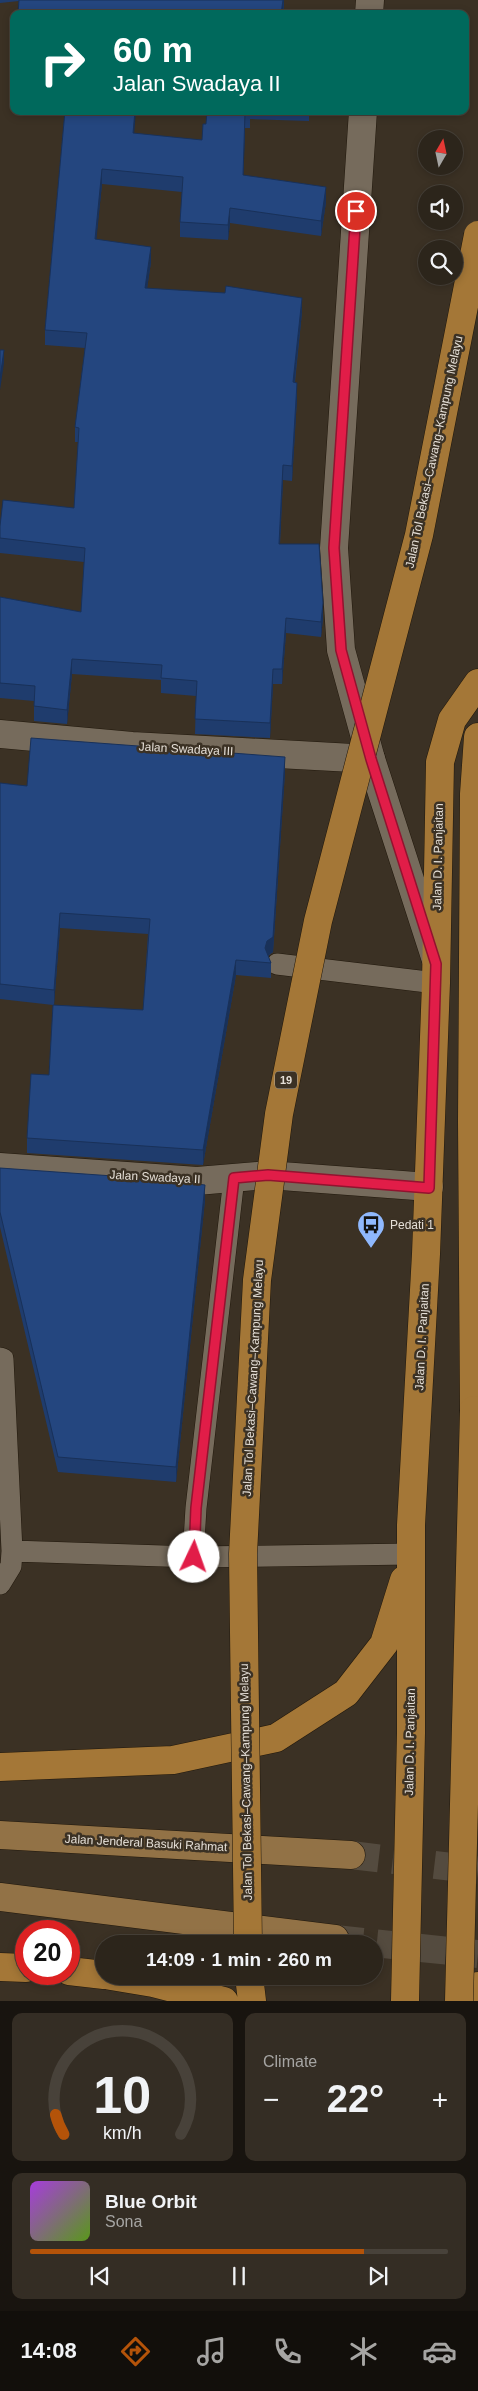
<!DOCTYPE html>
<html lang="en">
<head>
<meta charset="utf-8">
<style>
	:root { --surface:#2c251b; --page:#342d24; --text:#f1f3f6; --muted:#a6a5a3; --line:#48423a; --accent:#b45309 }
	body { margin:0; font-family:Arial,sans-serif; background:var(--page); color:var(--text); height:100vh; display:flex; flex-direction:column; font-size:19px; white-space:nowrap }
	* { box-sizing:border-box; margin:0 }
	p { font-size:16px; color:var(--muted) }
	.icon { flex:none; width:28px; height:28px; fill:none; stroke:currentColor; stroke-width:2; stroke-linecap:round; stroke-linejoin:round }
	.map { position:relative; height:2001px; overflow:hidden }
	.drawer { display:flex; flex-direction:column; gap:12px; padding:12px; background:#18140f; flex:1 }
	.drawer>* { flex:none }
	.guide { position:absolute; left:10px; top:10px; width:459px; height:105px; border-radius:10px; box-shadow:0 2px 8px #0003,0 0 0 1px var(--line); background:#00695c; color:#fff; overflow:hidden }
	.needle { width:32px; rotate:9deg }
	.buttons { position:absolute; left:418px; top:130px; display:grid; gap:10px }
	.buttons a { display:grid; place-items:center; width:45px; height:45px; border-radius:50%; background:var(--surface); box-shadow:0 2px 8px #0003,0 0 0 1px var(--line); font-size:25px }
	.speed { position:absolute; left:15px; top:1920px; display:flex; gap:10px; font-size:25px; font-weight:700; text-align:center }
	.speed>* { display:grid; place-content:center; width:65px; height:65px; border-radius:50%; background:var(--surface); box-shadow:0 2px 8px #0003,0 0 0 1px var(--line); line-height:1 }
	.speed .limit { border:8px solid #d22; background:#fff; color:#111 }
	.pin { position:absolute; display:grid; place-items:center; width:42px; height:42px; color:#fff; margin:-21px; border:2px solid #fff; border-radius:50%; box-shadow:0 1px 5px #0007 }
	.me { position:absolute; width:55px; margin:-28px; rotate:3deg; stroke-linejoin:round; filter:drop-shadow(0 0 4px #0008) }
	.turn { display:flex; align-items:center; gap:18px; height:105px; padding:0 20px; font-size:22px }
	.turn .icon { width:65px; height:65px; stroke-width:2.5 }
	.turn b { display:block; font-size:35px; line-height:42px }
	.big { font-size:38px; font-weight:700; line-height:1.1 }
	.drawer .widget { flex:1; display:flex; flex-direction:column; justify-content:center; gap:8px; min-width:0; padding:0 18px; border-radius:10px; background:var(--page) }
	.drawer .dial { align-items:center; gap:0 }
	.dial svg { height:130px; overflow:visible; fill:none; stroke:var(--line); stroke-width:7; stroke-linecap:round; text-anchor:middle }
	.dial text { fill:var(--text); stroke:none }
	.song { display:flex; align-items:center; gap:15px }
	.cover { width:60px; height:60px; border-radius:8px; background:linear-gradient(135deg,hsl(280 70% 55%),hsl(90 70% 35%)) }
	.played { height:5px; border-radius:2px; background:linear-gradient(90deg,var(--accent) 80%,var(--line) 80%) }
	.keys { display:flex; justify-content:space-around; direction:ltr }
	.heat { display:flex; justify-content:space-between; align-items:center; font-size:28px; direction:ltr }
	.drawer .tiles { flex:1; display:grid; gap:12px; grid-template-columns:1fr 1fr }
	.widget:last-child { grid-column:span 2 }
	.trip { position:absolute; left:95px; top:1935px; width:288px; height:50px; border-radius:25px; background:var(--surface); box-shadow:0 2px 8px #0003,0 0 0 1px var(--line); font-weight:700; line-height:50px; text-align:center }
	.tabs { display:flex; height:80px; justify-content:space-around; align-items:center; background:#120f0b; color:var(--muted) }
	.tabs .icon { width:35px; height:35px }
	.tabs .active { color:var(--accent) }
	.tabs b { font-size:22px; color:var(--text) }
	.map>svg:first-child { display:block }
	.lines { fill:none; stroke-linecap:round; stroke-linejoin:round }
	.primary-tunnel { stroke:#544b3f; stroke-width:28; stroke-dasharray:28 14; stroke-linecap:butt }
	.lane-casing { stroke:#21180c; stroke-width:22 }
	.street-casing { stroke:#21180c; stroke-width:29 }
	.secondary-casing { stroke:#21180c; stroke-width:29 }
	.primary-casing { stroke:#21180c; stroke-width:29 }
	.highway-casing { stroke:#21180c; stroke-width:29 }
	.lane { stroke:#766b5c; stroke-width:21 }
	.street { stroke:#766b5c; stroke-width:28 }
	.secondary { stroke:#766b5c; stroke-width:28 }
	.primary { stroke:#927246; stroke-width:28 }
	.highway { stroke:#a47737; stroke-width:28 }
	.highway-bridge-casing { stroke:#21180c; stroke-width:29; stroke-linecap:butt }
	.highway-bridge { stroke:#a47737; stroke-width:28 }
	.wall { fill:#1f3c6d; fill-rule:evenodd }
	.shaded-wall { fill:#193159 }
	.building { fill:#24467f; stroke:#193159 }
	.route-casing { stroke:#92132f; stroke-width:12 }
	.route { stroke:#e11d48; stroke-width:9 }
	.labels { text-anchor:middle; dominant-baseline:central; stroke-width:5; stroke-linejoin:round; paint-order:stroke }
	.shield { fill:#3b3124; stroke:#b2aba1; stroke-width:1 }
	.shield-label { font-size:11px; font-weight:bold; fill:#e5dfd7 }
	.street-label { font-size:12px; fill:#e5dfd7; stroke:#3b3124 }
	.poi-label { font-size:12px; fill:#e5dfd7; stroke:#3b3124; text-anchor:start }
</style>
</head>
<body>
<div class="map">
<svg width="478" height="2001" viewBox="0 0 478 2001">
	<rect width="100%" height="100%" fill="#3b3124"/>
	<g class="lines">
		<path class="primary-tunnel" d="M351 1855 478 1870
			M335 1939 478 1954"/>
		<defs>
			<path id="lane" d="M277 964 436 983
				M0 1358 3 1359 12 1551
				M193 1557 412 1554
				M0 1584 11 1566 12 1551 193 1557 196 1508 234 1178"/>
			<path id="street" d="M0 734 132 746 371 759
				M0 1167 197 1181 268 1175 429 1187"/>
			<path id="secondary" d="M369 14 370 0
				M363 111 334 548 341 650 371 759 435 957"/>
			<path id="primary" d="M0 1835 351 1855
				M0 1897 335 1939"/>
			<path id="highway" d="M474 1410 472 1122 474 794 478 737
				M0 1767 173 1760 276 1738 346 1693 384 1644 404 1580
				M0 1967 26 1968
				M69 1971 104 1975
				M111 1976 153 1983 224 2001
				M249 1976 252 2001
				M405 2001 411 1733V1525L426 1254 436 983 440 762 452 720 478 683
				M478 2001V1986"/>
		</defs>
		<use href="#lane" class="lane-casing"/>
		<use href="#street" class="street-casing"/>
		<use href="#secondary" class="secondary-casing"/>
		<use href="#primary" class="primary-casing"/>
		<use href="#highway" class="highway-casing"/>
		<use href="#lane" class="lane"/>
		<use href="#street" class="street"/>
		<use href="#secondary" class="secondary"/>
		<use href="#primary" class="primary"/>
		<use href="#highway" class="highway"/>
		<defs>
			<path id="highway-bridge" d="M248 1944 243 1554 257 1280 279 1114 318 921 419 535 478 235
				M459 2001 474 1410"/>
		</defs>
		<use href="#highway-bridge" class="highway-bridge-casing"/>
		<use href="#highway-bridge" class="highway-bridge"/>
	</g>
	<path class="wall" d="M0 0H284V6L283 14H18L19 1 0 3Z
		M14 56V87H12V72Z
		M65 111 134 134 202 140 206 124 207 111H309V121L250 119V128H245L243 175 326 202 321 236 230 223 228 240 180 237V222L182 192 102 184 96 239 151 262 147 288 302 312 295 382 297 398 292 481 283 480 280 544 323 618 321 637 286 633 282 684H273L270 738 195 734 196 696 161 693V680L72 674 67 724 34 721V701L0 698V597L81 612 84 562 0 553V526L74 508 78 442H75V427L85 348 45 345V330Z
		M285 772 273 952 268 956 271 963V978L236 975 203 1165 27 1153V1138L49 1075 53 1005 0 999V783L27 786ZM60 928 148 934 143 1010 54 1005Z
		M0 1168 198 1184 205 1200 176 1482 58 1472 0 1227Z"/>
	<path class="shaded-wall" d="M283 0H284L283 14H281Z
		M135 111H136L133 148V133Z
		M245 113V128L243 190V175Z
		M102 169V184L95 254V239Z
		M326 187V202L321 236V221Z
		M230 208V223L228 240V225Z
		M151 247V262L145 303V288Z
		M302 298V312L293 397V382Z
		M4 350V363L0 390V378Z
		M297 383V398L292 481V466Z
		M283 465V480L279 558V544Z
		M323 603V618L321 637V622Z
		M286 618V633L282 684V669Z
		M72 659V674L67 724V710Z
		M273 669V684L270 738V723Z
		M285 757V772L273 952 267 956 265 963V948Z
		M60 913V928L54 1005V990Z
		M236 960V975L203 1165V1150Z
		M205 1185V1200L176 1482V1467Z"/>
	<path class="building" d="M19 0H283L281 14H18Z
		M14 56V73L12 72Z
		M65 111H135L133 133 202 140 203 124H206L207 111H250V114L245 113 243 175 326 187 321 221 230 208 228 225 180 222 183 177 102 169 95 239 151 247 145 288 225 293 226 286 302 298 293 382 297 383 292 466 283 465 279 544H319L323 603 321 622 286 618 282 669H273L270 723 195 719 197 681 161 678 162 665 72 659 67 710 34 706 35 686 0 683V597L81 612 85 548 0 538V526L3 500 74 508 79 428 75 427 87 333 45 330Z
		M0 350H4L0 378Z
		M31 738 285 757 273 937 267 941 265 948 271 963 236 960 203 1150 27 1138 31 1074 49 1075 53 1005 143 1010 150 919 60 913 54 990 0 984V783L27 786Z
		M0 1168 198 1182 197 1184 205 1185 176 1467 58 1457 0 1212Z"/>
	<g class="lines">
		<defs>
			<path id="route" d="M194 1557 196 1508 234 1178 268 1175 429 1188 436 964 371 759 341 650 334 548 356 211"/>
		</defs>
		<use href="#route" class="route-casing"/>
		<use href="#route" class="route"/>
	</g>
	<defs>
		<symbol id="bus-pin" viewBox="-11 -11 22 30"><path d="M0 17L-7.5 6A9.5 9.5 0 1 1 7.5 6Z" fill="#8fb8fd" stroke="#3b3124"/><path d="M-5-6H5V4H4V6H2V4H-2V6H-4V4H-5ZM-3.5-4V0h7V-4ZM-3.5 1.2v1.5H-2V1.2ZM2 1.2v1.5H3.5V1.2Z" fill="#111"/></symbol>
	</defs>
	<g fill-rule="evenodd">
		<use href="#bus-pin" x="355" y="1209" width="32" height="43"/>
	</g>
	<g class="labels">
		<rect class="shield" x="275" y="1071.5" width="22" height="17" rx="4"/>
		<g class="shield-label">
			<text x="286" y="1080">19</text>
		</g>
		<g class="street-label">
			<text transform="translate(434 452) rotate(-78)">Jalan Tol Bekasi–Cawang–Kampung Melayu</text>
			<text transform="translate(186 749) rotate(3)">Jalan Swadaya III</text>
			<text transform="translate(438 857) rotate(-89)">Jalan D. I. Panjaitan</text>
			<text transform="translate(155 1177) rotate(3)">Jalan Swadaya II</text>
			<text transform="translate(422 1337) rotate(-87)">Jalan D. I. Panjaitan</text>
			<text transform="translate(253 1378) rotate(-87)">Jalan Tol Bekasi–Cawang–Kampung Melayu</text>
			<text transform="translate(410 1742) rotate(-89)">Jalan D. I. Panjaitan</text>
			<text transform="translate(246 1782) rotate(-91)">Jalan Tol Bekasi–Cawang–Kampung Melayu</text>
			<text transform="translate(146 1843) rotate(3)">Jalan Jenderal Basuki Rahmat</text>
		</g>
		<g class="poi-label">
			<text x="390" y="1225">Pedati 1</text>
		</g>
	</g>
</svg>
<div class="buttons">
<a><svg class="needle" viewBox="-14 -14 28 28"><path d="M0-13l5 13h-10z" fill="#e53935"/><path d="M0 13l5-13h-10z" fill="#a6a5a3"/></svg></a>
<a><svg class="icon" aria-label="sound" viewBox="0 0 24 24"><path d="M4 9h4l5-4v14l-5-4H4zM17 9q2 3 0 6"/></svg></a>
<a><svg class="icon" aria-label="search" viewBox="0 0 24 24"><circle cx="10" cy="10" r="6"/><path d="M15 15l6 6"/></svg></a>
</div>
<div class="speed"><div class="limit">20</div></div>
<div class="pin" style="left:356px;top:211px;background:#d93025"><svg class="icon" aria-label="arrive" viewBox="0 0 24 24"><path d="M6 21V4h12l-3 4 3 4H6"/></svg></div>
<svg class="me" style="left:194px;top:1557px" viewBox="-20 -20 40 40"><circle r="19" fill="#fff"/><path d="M0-13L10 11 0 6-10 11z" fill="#e11d48"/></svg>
<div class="trip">14:09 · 1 min · 260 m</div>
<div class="guide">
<div class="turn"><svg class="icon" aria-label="right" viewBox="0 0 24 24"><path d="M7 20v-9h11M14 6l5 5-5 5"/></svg><div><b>60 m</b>Jalan Swadaya II</div></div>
</div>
</div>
<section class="drawer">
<div class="tiles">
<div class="widget dial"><svg viewBox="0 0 100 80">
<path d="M14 69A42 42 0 1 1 86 69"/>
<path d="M14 69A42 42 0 0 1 9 57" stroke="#b45309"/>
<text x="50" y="56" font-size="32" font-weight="700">10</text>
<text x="50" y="72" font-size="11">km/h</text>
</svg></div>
<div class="widget"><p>Climate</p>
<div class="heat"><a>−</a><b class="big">22°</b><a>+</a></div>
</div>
<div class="widget">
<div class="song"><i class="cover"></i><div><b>Blue Orbit</b><p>Sona</p></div></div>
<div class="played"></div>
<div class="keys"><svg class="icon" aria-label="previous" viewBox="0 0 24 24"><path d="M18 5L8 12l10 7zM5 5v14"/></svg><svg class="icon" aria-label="pause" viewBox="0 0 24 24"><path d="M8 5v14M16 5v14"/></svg><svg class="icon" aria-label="next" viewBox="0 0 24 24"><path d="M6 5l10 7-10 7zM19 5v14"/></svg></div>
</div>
</div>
</section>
<nav class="tabs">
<b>14:08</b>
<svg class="icon active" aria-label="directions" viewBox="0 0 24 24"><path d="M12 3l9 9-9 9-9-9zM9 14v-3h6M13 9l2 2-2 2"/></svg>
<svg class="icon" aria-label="music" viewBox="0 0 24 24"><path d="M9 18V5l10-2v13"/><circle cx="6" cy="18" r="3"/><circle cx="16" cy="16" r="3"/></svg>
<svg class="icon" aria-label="phone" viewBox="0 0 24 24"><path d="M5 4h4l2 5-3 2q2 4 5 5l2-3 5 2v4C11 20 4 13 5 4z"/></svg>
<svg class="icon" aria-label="climate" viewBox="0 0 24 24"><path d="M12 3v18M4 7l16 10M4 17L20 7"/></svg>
<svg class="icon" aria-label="car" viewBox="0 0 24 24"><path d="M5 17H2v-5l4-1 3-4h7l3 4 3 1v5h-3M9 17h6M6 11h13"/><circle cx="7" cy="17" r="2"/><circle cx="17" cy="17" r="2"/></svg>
</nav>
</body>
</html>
